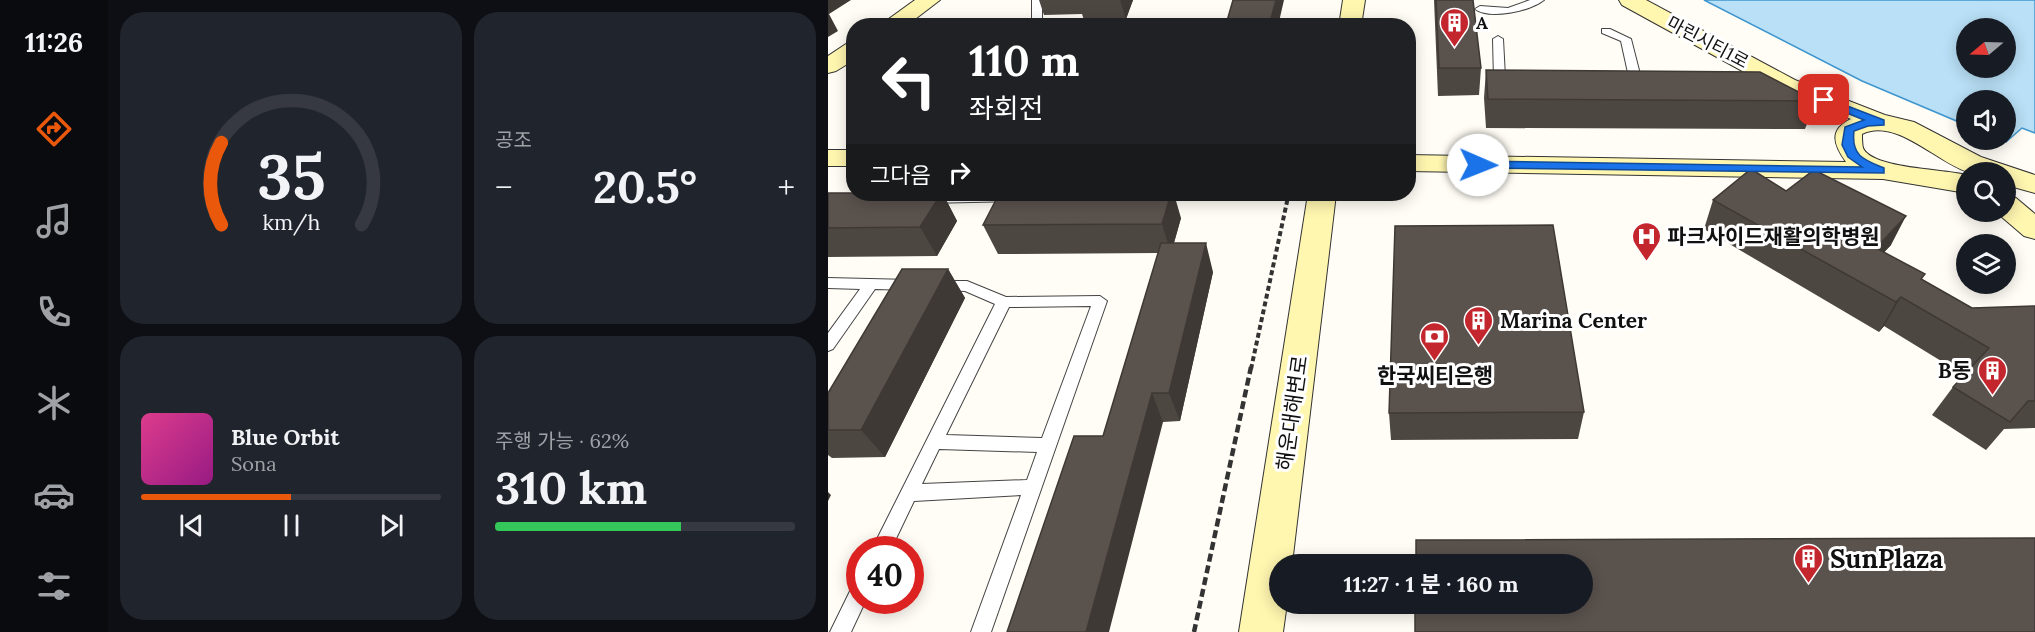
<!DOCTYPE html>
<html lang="ko">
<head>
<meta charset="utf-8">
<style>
	:root { --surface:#171b24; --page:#20242c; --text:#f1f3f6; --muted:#9ea1a6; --line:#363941; --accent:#ea580c }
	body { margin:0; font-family:Lora,"Noto Sans KR",serif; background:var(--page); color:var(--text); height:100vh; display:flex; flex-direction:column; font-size:22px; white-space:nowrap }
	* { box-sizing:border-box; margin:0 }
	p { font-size:20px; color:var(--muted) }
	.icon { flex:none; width:33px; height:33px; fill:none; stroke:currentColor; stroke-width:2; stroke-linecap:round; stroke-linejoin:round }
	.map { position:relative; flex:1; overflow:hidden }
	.details { display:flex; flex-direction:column; gap:12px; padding:12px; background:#0d0f14; width:720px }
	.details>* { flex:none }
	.guide { position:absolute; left:18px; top:18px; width:570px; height:183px; border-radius:24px; box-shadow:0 3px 15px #0003; background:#202124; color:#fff; overflow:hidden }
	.needle { width:39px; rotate:251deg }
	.fabs { position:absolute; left:1128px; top:18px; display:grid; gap:12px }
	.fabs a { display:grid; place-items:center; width:60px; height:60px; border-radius:50%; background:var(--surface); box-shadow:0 3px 15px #0003; font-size:30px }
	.speed { position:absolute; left:18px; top:536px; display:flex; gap:12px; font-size:30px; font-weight:700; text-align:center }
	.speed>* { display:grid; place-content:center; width:78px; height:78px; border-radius:50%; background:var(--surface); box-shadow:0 3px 15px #0003; line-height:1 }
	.speed .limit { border:9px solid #d22; background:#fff; color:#111 }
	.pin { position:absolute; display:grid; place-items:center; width:51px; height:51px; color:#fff; margin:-26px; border-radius:12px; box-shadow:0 3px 9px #0006 }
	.me { position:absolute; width:66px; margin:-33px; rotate:91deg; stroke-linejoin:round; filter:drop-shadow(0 0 4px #0008) }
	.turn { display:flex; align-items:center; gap:21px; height:126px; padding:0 24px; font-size:27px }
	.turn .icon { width:78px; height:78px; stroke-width:2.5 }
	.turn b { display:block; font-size:42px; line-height:51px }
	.then { display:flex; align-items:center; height:57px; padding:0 24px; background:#0003; gap:12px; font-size:22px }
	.big { font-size:45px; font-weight:700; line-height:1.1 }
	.details .tile { flex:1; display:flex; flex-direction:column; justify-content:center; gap:9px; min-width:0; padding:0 21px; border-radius:24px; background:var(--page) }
	.details .dial { align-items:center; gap:0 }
	.dial svg { height:156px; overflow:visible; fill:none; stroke:var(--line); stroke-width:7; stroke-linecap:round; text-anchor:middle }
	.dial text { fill:var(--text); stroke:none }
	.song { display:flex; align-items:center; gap:18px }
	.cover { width:72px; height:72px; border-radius:9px; background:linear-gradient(135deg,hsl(330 70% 55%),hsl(310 70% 35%)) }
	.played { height:6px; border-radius:3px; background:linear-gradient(90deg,var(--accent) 50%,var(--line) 50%) }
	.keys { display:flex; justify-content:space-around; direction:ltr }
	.heat { display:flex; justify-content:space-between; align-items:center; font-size:33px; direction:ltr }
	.charge { height:9px; border-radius:4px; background:linear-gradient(90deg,#34c759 62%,var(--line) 0) }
	.details .tiles { flex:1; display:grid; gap:12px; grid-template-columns:repeat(2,1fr) }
	.trip { position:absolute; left:441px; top:554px; width:324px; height:60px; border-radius:30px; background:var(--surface); box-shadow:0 3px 15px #0003; font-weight:700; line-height:60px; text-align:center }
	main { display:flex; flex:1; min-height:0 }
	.tabs { display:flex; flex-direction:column; width:108px; justify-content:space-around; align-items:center; background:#090b0e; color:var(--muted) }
	.tabs .icon { width:42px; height:42px }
	.tabs .selected { color:var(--accent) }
	.tabs b { font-size:27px; color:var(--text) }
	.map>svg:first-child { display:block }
	.water { fill:#b9e0f7; stroke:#3f96cf; stroke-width:1.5; fill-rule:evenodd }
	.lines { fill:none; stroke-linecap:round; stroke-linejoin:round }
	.lane-casing { stroke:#444; stroke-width:2 }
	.secondary-casing { stroke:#333; stroke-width:2 }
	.path-far1 { stroke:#333; stroke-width:4; stroke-dasharray:5 3; stroke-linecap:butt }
	.path { stroke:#333; stroke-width:4.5; stroke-dasharray:8 4; stroke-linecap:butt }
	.lane { fill:#fff; fill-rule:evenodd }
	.secondary { fill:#fff6b0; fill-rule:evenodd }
	.wall { fill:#4d4742 }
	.shaded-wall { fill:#3f3936 }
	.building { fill:#5a524d; stroke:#3f3936; stroke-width:1.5 }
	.route { fill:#1a73e8; stroke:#114b97; stroke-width:1.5 }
	.labels { text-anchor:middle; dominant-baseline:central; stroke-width:6; stroke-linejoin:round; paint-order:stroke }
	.far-poi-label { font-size:18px; font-weight:bold; fill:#111; stroke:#fff; text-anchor:start }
	.far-street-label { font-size:18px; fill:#111; stroke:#fff }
	.poi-label { font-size:21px; font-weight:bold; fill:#111; stroke:#fff; text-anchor:start }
	.street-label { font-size:21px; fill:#111; stroke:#fff }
	.near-poi-label { font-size:26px; font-weight:bold; fill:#111; stroke:#fff; text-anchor:start }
</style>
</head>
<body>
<main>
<nav class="tabs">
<b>11:26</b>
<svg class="icon selected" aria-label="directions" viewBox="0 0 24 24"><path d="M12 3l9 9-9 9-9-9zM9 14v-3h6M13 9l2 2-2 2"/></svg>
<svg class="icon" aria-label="music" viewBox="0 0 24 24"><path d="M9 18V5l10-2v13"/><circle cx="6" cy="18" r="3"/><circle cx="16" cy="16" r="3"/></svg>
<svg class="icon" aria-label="phone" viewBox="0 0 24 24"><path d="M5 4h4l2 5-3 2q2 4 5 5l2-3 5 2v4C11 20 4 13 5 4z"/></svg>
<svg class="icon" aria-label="climate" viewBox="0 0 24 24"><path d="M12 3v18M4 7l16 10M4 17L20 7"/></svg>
<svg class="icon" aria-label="car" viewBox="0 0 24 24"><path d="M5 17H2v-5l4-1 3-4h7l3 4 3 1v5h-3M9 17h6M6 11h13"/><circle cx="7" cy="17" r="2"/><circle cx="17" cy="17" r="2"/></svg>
<svg class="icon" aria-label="filters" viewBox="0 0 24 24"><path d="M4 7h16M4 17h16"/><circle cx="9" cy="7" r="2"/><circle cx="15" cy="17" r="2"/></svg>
</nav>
<section class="details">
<div class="tiles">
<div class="tile dial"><svg viewBox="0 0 100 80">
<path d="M14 69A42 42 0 1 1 86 69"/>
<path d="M14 69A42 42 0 0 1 14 27" stroke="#ea580c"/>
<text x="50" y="56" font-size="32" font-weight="700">35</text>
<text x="50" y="72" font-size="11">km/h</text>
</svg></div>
<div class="tile"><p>공조</p>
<div class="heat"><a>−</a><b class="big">20.5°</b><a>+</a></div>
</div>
<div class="tile">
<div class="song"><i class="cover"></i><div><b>Blue Orbit</b><p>Sona</p></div></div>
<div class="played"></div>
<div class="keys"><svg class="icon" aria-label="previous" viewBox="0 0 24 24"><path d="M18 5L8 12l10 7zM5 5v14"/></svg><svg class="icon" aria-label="pause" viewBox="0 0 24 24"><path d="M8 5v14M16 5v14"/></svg><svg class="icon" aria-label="next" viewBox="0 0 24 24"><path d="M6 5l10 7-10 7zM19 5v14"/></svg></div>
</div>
<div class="tile"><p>주행 가능 · 62%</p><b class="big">310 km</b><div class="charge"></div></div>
</div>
</section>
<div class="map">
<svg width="1207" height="632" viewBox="0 0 1207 632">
	<rect width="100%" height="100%" fill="#fffdf5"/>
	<path class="water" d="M876 0H1207V133L1194 128 1178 142 1172 140H1178V100H1138V125L1034 81ZM1138 28H1178V68H1138Z"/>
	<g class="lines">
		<defs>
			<path id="lane" d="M204 0H214V26H204Z
				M702 0H716C702 11 662 20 647 9L652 6 680 8Z
				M774 29H782L803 39 814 82 812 84 808 85 802 82 793 41 774 33Z
				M670 36 675 39 677 77 686 78V82L672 83 666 80 665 39Z
				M189 194 194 195 196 198 194 201 99 203 92 199 99 195Z
				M0 278 83 280 90 285 83 290 47 289 5 349 0 351V333L32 289 0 288Z
				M110 281H139L178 297 272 296 279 301 163 632H143L193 495 86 501 63 549H44L167 304 137 291 105 290 103 286ZM263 306 214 438 118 435 181 307ZM111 449 209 452 199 480 94 484Z
				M32 583V600H38L23 632H2L25 585Z"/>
			<path id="secondary" d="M87 0H112L78 26H51Z
				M515 0H537L533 26H511Z
				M791 0H818L967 80 1057 115 1086 122 1153 157 1207 175V193L1178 185V172C1166 172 1151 175 1140 172 1108 162 1068 117 1034 134 1034 138 1034 144 1035 148 1044 169 1117 169 1138 175V193L1055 179 580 171V155L1018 162C1006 145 1000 130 1023 119L949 90 794 5Z
				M26 42V60L8 71 0 73V56L18 44Z
				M0 150H26V166H0Z
				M480 194H508L464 564H452V603H459L455 632H411Z
				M1178 196 1188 198 1207 214V239L1196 236 1168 212H1178Z"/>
		</defs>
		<use href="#lane" class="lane-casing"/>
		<use href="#secondary" class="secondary-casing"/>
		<path class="path-far1" d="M423 369 460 197 457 194"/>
		<path class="path" d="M366 632 423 367"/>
		<use href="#lane" class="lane"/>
		<use href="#secondary" class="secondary"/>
	</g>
	<path class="wall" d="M211 0H305L298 19 256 20 254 14 216 15Z
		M606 0H645L653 68 651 95 610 96Z
		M658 70 988 101 977 129 658 128 656 98Z
		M0 193 115 194 129 221 109 256 0 257Z
		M885 200 1063 245 1056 252 1094 279 1144 308 1207 306V428L1176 429 1158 450 1104 415 1125 387 1136 375 1056 326 1051 332 876 229Z
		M353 218 346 243 385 272 352 421 335 422 275 436 330 253 170 254 155 225Z
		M120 269 137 298 57 457 4 458 0 455V393Z
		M756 412 750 439 563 440 561 413Z"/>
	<path class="shaded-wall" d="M0 0H23L1 14 10 31 0 37Z
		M292 0H305L298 19Z
		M448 0H456L450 26H441Z
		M113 194H115L129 221 109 256 92 227Z
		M343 194H346L353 218 343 253 334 224Z
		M1078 216 1063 245 1033 277 1048 248Z
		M378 243 385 272 352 421 341 393Z
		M120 269 137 298 57 457 33 430Z
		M1073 297 1056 326 1051 332 1068 302Z
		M324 393 335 422 281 632H258Z
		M0 492 3 495 0 501Z"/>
	<path class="building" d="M405 0H448L441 26H377L379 22 399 21Z
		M608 0H645L653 68H611Z
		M658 70 932 72 988 101 660 99Z
		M923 169 958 191 986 170 1078 216 1048 248 1097 274 1093 279 1144 308 1207 306V401H1200L1182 422 1125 387 1161 348 1073 297 1068 302 885 200Z
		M0 193H26V194H113L92 227 0 228Z
		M171 194H343L334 224 155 225Z
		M725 225 756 412 561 413 567 226Z
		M333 243H378L341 393H324L258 632H179L246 436H275Z
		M74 269H120L33 430H0V393Z
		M1207 538V632H587V603H754V564H588V540Z"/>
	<path class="route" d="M996 97 1056 120V125L1040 126 1026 131C1023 156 1036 160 1056 168V173L650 168 644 165 650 161 1034 167 1020 157 1014 145 1017 127 1036 120 992 102V98Z"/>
	<defs>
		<symbol id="building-pin" viewBox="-11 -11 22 30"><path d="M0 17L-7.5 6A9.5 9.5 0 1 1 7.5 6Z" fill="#c4262e" stroke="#fff"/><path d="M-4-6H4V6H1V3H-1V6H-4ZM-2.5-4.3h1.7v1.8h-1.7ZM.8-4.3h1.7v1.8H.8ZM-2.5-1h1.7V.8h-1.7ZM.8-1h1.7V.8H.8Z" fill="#fff"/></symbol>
		<symbol id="hospital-pin" viewBox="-11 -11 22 30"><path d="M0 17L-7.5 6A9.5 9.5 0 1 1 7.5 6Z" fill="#c4262e" stroke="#fff"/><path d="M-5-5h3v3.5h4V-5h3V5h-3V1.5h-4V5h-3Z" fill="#fff"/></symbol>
		<symbol id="bank-pin" viewBox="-11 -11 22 30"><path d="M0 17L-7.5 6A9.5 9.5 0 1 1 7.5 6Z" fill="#c4262e" stroke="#fff"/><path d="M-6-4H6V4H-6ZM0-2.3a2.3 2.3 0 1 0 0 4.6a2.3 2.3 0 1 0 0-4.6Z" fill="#fff"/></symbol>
	</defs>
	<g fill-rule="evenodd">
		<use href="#building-pin" x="610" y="6" width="33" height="45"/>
		<use href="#hospital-pin" x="802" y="220" width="33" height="45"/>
		<use href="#building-pin" x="634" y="304" width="33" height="45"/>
		<use href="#bank-pin" x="590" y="320" width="33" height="45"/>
		<use href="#building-pin" x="1148" y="354" width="33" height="45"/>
		<use href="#building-pin" x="964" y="542" width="33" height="45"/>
	</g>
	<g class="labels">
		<g class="far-poi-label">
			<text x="648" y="22">A</text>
		</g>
		<g class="far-street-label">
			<text transform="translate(880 42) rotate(28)">마린시티1로</text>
		</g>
		<g class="poi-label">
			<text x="839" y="236">파크사이드재활의학병원</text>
			<text x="672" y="320">Marina Center</text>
			<text x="1143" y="370" text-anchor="end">B동</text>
			<text x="607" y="375" text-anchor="middle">한국씨티은행</text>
		</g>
		<g class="street-label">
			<text transform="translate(464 413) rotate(-82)">해운대해변로</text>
		</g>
		<g class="near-poi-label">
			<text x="1002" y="558">SunPlaza</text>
		</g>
	</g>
</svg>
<div class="fabs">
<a><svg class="needle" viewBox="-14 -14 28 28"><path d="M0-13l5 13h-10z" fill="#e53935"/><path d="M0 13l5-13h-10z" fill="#9ea1a6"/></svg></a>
<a><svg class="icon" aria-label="sound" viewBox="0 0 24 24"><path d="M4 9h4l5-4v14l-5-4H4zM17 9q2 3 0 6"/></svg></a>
<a><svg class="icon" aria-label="search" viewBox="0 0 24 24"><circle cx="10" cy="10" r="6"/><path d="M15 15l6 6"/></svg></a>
<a><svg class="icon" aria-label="layers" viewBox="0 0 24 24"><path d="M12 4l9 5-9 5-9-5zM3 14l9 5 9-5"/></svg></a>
</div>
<div class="speed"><div class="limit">40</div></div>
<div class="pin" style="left:996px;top:100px;background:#d93025"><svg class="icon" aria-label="arrive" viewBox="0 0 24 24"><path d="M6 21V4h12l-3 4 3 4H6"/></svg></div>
<svg class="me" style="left:650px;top:165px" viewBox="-20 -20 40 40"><circle r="19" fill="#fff"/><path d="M0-13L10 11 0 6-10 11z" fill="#1a73e8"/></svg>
<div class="trip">11:27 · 1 분 · 160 m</div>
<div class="guide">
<div class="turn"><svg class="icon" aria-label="left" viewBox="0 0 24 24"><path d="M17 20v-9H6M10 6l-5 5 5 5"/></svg><div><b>110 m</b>좌회전</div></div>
<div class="then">그다음<svg class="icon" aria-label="right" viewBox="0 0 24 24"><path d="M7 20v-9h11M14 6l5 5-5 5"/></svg></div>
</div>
</div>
</main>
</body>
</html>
